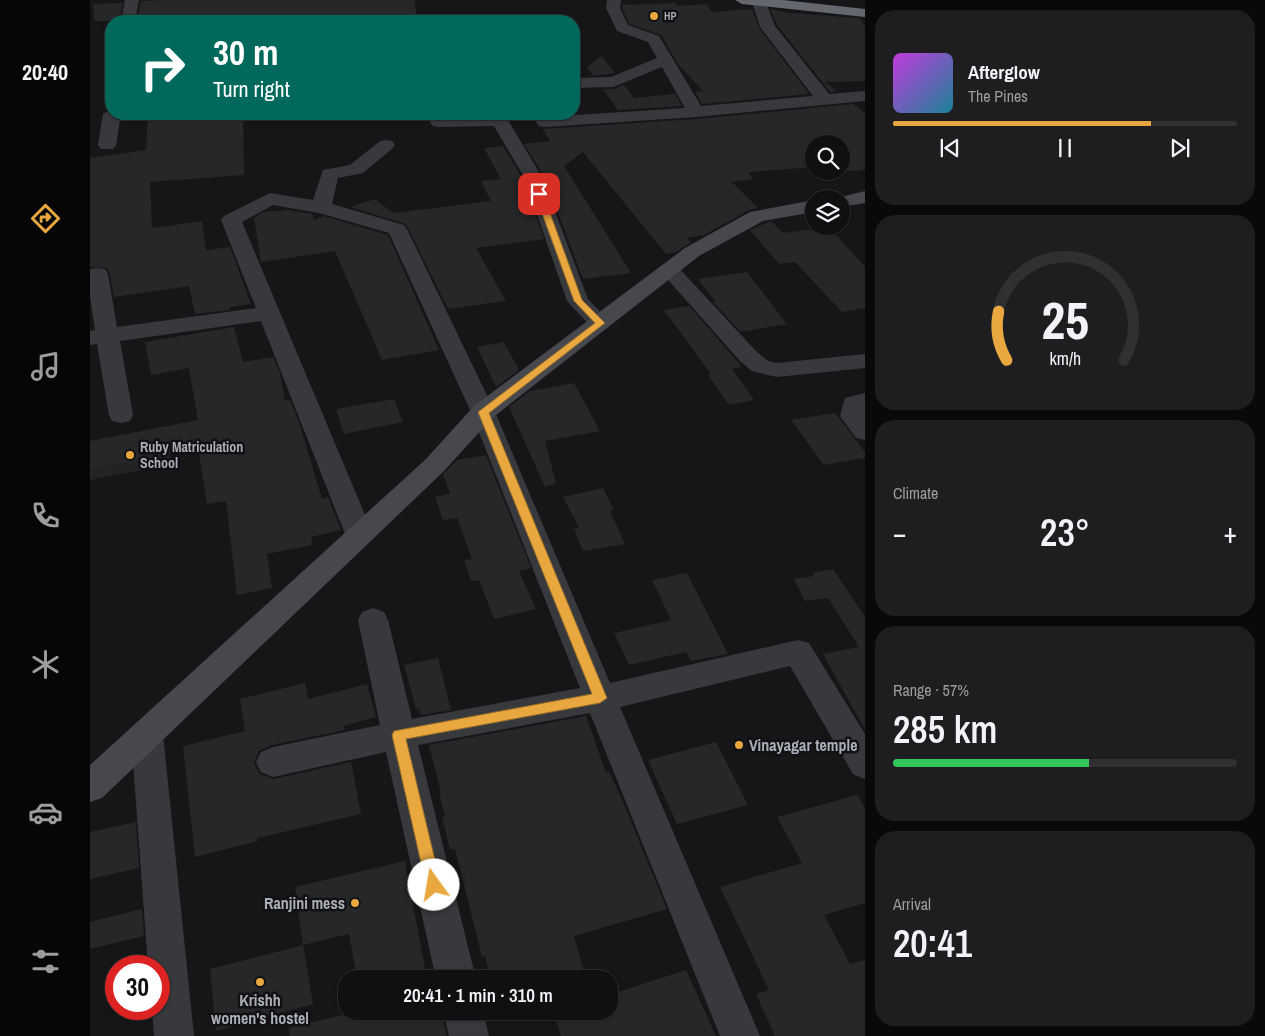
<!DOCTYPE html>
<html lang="en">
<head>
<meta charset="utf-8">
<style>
	:root { --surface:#101012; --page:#1e1e20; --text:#f1f3f6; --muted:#9c9d9f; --line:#303032; --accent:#e8a73f }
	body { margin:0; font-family:"Archivo Narrow",sans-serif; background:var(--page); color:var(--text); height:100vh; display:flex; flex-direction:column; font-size:19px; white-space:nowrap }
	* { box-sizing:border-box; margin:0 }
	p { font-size:16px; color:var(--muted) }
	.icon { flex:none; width:28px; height:28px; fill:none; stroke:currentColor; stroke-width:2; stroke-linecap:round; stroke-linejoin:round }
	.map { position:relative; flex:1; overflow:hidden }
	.details { display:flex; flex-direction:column; gap:10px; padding:10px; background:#09090a; width:400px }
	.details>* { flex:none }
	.hud { position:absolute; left:15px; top:15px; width:475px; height:105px; border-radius:20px; box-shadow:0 1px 4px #0004,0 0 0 1px var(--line); background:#00695c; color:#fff; overflow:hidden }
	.tools { position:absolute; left:715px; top:135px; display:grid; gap:10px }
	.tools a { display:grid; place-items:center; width:45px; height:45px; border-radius:50%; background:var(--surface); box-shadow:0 1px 4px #0004,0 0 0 1px var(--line); font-size:25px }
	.speed { position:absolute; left:15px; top:955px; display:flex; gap:10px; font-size:25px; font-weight:700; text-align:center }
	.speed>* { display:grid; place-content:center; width:65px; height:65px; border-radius:50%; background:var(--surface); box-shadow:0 1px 4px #0004,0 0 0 1px var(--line); line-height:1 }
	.speed .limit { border:8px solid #d22; background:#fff; color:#111 }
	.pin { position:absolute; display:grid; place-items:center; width:42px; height:42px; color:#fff; margin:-21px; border-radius:10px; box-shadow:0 2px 8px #0006 }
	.me { position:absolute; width:55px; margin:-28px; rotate:347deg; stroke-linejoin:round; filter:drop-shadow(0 0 4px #0008) }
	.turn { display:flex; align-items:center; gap:18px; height:105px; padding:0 25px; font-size:22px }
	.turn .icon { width:65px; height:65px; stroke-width:2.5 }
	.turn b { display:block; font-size:35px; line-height:42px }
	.big { font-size:38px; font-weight:600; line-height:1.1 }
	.details .widget { flex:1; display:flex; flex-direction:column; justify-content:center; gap:8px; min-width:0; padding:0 18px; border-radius:20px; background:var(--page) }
	.details .dial { align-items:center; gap:0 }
	.dial svg { height:130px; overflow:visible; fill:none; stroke:var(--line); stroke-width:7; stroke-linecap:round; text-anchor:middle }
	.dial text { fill:var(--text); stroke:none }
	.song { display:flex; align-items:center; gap:15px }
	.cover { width:60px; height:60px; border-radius:8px; background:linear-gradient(135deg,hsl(290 70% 55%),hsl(190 70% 35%)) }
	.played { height:5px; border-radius:2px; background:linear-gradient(90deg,var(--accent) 75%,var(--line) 75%) }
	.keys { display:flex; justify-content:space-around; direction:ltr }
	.heat { display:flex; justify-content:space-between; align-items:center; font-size:28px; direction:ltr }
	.charge { height:8px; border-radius:4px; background:linear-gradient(90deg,#34c759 57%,var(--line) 0) }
	.trip { position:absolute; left:248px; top:970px; width:280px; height:50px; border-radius:20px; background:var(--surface); box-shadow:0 1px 4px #0004,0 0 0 1px var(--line); font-weight:600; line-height:50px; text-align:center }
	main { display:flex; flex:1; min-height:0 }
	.tab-bar { display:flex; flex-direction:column; width:90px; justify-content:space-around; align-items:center; background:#060607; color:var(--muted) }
	.tab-bar .icon { width:35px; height:35px }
	.tab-bar .selected { color:var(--accent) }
	.tab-bar b { font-size:22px; color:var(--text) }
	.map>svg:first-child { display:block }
	.built { fill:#222325 }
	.building { fill:#262729 }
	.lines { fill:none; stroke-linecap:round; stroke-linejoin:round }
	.street { fill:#38393d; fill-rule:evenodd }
	.secondary { fill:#46484d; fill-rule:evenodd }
	.highway { fill:#64676e; fill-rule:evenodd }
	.route { fill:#e8a73f; stroke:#976d29 }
	.poi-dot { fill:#e8a73f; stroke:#111113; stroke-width:2 }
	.labels { text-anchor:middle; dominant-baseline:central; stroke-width:5; stroke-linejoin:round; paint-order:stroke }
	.far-poi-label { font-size:11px; font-weight:bold; fill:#a9aeb7; stroke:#111113; text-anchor:start }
	.poi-label { font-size:14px; font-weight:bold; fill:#a9aeb7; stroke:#111113; text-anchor:start }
	.near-poi-label { font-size:16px; font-weight:bold; fill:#a9aeb7; stroke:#111113; text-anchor:start }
</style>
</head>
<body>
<main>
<nav class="tab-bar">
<b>20:40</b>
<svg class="icon selected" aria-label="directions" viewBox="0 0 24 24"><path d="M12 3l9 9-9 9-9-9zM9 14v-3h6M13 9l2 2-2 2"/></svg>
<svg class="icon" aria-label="music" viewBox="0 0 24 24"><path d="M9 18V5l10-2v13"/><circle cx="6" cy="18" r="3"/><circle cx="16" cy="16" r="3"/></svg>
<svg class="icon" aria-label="phone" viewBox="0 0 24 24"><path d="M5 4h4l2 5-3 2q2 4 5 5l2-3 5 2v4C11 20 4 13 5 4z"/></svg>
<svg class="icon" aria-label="climate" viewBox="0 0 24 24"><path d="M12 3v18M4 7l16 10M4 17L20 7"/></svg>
<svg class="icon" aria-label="car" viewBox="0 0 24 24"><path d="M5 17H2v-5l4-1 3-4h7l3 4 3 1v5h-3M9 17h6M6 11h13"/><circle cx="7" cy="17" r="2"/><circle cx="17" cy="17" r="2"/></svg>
<svg class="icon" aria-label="filters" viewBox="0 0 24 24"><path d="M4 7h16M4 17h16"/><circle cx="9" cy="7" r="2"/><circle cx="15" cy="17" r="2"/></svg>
</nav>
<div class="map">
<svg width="775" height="1036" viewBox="0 0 775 1036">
	<rect width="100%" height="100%" fill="#161618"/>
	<path class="built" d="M76 431 82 464 0 480V446Z"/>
	<path class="building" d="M73 0H325L326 15 264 21H47L51 1Z
		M33 3 29 21H4L3 4Z
		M585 3 587 6 616 4 622 12 662 9 669 28 719 94 612 104 605 92 613 91 588 64 571 35 539 24 532 8V5Z
		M680 9 699 13 769 18 775 26V81L735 82 747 91 740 92 687 25Z
		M512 56 525 73 503 76 497 67Z
		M534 85 544 98 585 94 592 106 528 110 513 89H524Z
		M763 104 775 113V170L730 173 729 171H751V144H724V167L658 172 663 179 642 182 668 208 659 210 614 235 597 238 601 242 586 252 576 254 493 152 474 166 541 273 493 279 454 176 434 144 460 141 453 129 606 119Z
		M58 114H153L154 175 60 182 62 228 112 221 116 250 140 247 161 304 139 307 140 310 105 314 99 286 24 297 20 274 17 268 0 267V158L56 150Z
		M413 146 432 178 454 239 386 248 416 301 358 309 316 224 260 207 285 199 303 213 401 201 391 181 411 179 394 148Z
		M198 210 222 214 224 220 234 216 298 235 349 350 292 360 245 251 171 262 164 218 173 212Z
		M681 221 693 233 739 227 775 267V308L752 312 705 262 689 264 660 230Z
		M657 272 697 324 651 332 623 302H626L608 279Z
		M599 306 652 367 642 369 664 400 639 405 618 375 621 374 574 310Z
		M144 327 153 362 183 357 190 373 195 401 200 400 210 425 232 499 238 497 251 530 221 537 223 545 177 554 182 588 147 595 136 501 117 504 108 448 0 469V441L108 420 99 368 61 375 55 342Z
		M414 342 429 370 406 387 387 347Z
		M484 383 510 431 455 441 466 483 455 487 419 407 440 391Z
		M304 399 313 422 254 434 246 409Z
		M745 413 775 452V458L734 465 701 420Z
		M396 455 441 568 429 571 446 609 404 619 389 580 381 581 374 560 382 559 367 518 353 520 345 497 360 494 353 474 367 460Z
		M513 488 524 510 520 511 535 544 493 551 484 529 489 528 473 497Z
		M743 569 775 617V730L733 654 769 647 738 598 715 601 704 579 724 576 722 573Z
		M597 573 638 654 601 661 596 652 539 665 524 633 581 620 562 580Z
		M348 658 361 710 331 715 329 708 326 709 314 665Z
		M215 683 218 699 277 684 286 717 254 726 255 730 182 745 169 751 164 763 170 774 183 779 261 762 271 814 167 838 168 841 105 857 93 746 155 731 150 699Z
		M496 716 516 773 519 772 531 797 577 909 484 936 496 979H401L395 956 392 957 365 849 360 850 352 817 355 816 349 793H351L339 745Z
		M626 742 658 805 587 824 558 760Z
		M767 795 775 808V903L734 915 760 964 775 960V1036H685L666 994 679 990 630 887 712 863 687 817Z
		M46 822 49 868 0 879V832Z
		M315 861 337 979H267L259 934 213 945 205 887Z
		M52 909 54 936 0 949V922Z
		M213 945 223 1004 126 1031 120 969Z
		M596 970 626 1036H471L463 1011H519V995Z
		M268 1011H351L357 1036H200L199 1028Z"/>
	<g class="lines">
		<path class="street" d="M35 0H49L45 21H31Z
			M517 0H531L530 8 538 25 569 36 611 106 723 96 670 27 662 2 663 0H675L685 26 739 94 775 91V101L606 117 455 127 449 126 446 122 449 118 455 117 595 108 572 67 523 87 484 88V78L521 77 567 58 558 42 527 31 516 8Z
			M21 109V114H31L26 145 23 149H11L8 145 13 114Z
			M410 116 416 117 452 177 498 299 521 323 518 328 510 330 502 328 477 301 434 177 404 126 349 127 343 126 340 122 343 118 349 117Z
			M296 140 302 141 305 145 302 149 273 173 248 178 242 204 314 225 317 229 405 412 520 683 708 640 719 643 775 734V779L763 774 700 666 530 707 670 1036H630L500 713 328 745 386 979H346L296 752 183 777 171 772 166 762 171 752 183 747 290 725 268 620 272 612 283 608 294 612 298 620 322 719 490 688 381 412 299 233 229 213 183 205 152 222 283 534 279 541 269 544 259 541 255 534 171 321 30 341 43 415 40 421 31 423 22 421 19 415 7 344 0 345V331L5 330 0 297V269L7 268 15 269 18 274 27 327 166 308 131 220 134 216 180 193 223 200 233 170 260 165 290 141Z
			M579 263 586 265 666 351 678 361 687 363 775 354V368L687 377 662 371 650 361 572 273 568 269 572 265Z
			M775 393V440L766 438 750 416 755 398Z
			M57 720 69 724 73 734 104 1036H64L62 1009H69V966H58L41 734 45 724Z
			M353 1011H393L399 1036H359Z"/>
		<path class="secondary" d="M775 191V203L751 207V199H743Z
			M724 200V212L673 221 609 256 402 418 354 471 12 798 0 802V765L336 459 384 406 595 248 660 212Z"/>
		<path class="highway" d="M645 0H693L775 9V17L652 4Z"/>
	</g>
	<path class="route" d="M449 191 453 194 492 300 515 323 399 413 517 698 510 703 316 739 351 885 349 890 344 892 338 890 336 885 302 735 304 731 502 694 388 412 505 323 484 301 445 194Z"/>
	<g class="poi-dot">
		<circle cx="564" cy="16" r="5"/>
		<circle cx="40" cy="455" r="5"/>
		<circle cx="649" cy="745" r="5"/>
		<circle cx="265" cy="903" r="5"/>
		<circle cx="170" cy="982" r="5"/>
	</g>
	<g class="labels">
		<g class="far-poi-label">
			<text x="574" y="16">HP</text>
		</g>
		<g class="poi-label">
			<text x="50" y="447">Ruby Matriculation<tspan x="50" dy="16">School</tspan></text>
		</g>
		<g class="near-poi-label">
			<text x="659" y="745">Vinayagar temple</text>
			<text x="255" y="903" text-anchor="end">Ranjini mess</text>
			<text x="170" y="1000" text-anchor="middle">Krishh<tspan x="170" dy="18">women's hostel</tspan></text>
		</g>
	</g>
</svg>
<div class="tools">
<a><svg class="icon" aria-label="search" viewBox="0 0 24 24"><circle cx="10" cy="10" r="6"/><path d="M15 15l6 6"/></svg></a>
<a><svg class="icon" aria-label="layers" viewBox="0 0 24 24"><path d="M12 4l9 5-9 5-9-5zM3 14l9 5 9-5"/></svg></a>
</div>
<div class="speed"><div class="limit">30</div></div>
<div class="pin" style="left:449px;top:194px;background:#d93025"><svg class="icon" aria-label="arrive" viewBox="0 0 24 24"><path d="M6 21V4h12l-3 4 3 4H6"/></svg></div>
<svg class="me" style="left:344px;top:885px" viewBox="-20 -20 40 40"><circle r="19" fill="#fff"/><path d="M0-13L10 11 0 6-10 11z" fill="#e8a73f"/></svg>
<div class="trip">20:41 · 1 min · 310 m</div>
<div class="hud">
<div class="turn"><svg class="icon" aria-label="right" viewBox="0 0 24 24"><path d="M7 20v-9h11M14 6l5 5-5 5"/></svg><div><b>30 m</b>Turn right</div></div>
</div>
</div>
<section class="details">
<div class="widget">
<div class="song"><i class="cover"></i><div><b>Afterglow</b><p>The Pines</p></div></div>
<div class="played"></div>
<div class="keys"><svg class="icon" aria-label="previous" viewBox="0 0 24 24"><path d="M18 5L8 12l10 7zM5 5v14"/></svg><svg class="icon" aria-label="pause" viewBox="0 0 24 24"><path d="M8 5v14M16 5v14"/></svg><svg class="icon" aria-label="next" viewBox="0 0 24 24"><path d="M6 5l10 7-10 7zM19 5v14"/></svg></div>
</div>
<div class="widget dial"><svg viewBox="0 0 100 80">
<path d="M14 69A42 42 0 1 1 86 69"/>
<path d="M14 69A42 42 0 0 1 9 39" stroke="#e8a73f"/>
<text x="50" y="56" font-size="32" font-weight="700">25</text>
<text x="50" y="72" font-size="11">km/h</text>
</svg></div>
<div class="widget"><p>Climate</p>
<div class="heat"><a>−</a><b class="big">23°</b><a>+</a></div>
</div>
<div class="widget"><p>Range · 57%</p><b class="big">285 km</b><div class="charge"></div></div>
<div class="widget"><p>Arrival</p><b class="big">20:41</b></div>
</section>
</main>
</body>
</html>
